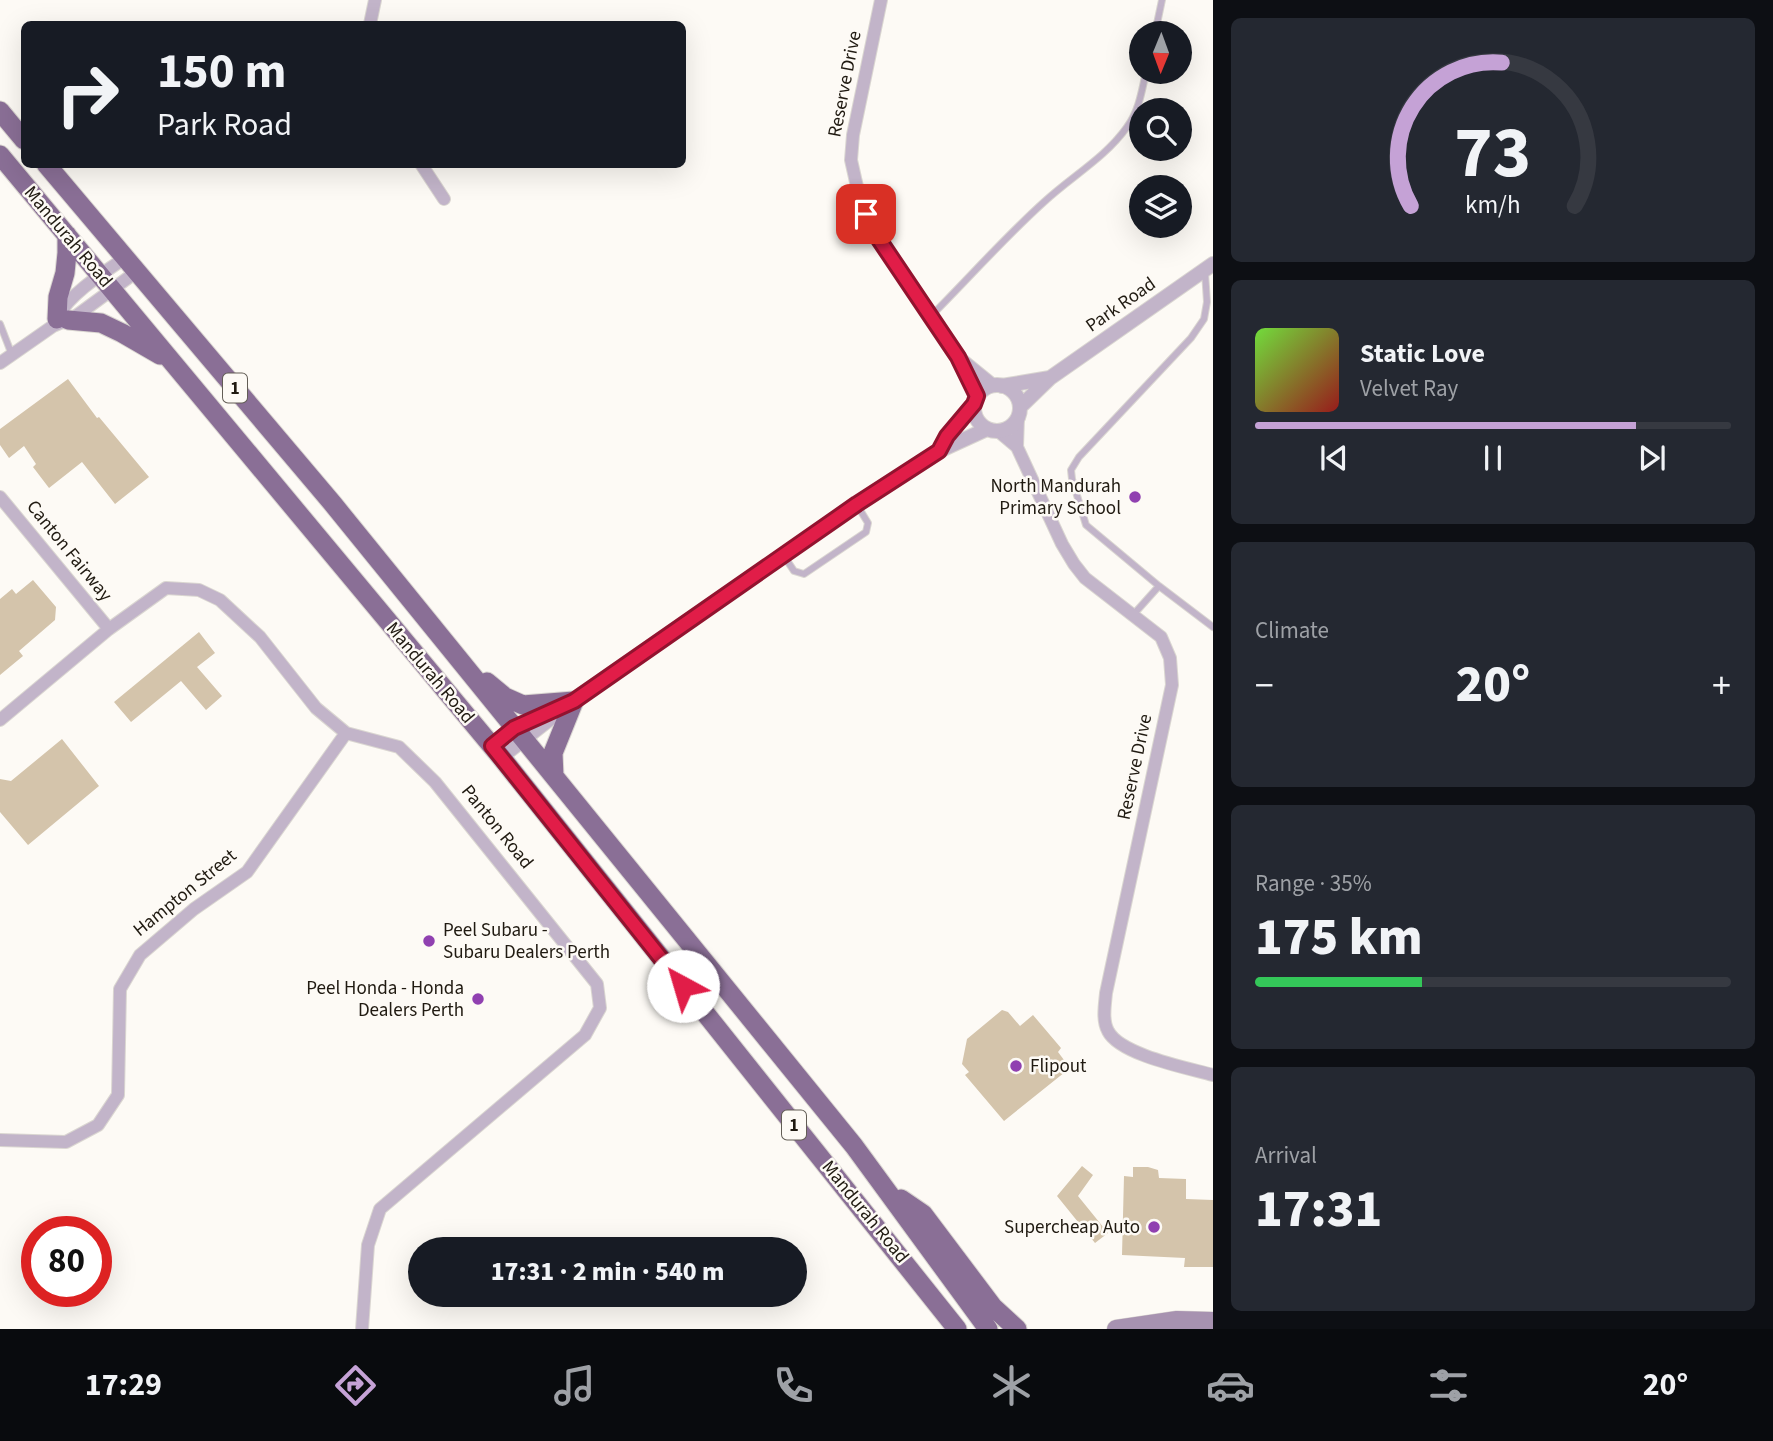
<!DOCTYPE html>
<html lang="en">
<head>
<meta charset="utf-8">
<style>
	:root { --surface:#171b24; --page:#242831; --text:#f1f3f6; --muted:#9ea1a6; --line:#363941; --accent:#c5a2d6 }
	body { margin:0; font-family:"Source Sans 3",sans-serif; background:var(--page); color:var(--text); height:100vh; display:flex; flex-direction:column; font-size:26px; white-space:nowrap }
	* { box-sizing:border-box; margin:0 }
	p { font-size:23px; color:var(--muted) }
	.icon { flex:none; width:38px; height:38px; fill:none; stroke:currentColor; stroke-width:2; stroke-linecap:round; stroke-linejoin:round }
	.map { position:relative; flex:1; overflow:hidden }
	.sheet { display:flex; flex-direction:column; gap:18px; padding:18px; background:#0d0f14; width:560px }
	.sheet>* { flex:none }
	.guide { position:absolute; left:21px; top:21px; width:665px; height:147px; border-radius:10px; box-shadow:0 7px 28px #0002; background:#171b24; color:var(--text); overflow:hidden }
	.needle { width:46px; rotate:181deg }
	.controls { position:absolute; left:1129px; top:21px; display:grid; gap:14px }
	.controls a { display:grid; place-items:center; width:63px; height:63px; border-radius:50%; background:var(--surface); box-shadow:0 7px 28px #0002; font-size:35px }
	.speed { position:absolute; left:21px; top:1216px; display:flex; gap:14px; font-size:35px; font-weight:700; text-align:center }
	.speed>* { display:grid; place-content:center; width:91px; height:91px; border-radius:50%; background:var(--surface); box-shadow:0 7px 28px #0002; line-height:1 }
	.speed .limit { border:10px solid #d22; background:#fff; color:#111 }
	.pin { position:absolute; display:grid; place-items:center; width:60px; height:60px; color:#fff; margin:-30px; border-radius:14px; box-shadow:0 4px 10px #0006 }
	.me { position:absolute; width:77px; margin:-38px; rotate:321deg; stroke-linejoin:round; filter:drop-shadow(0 0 5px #0008) }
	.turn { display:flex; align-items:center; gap:24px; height:147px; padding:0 21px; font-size:32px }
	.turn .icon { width:91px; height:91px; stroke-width:2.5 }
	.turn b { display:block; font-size:49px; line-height:60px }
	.big { font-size:52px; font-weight:800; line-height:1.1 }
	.sheet .card { flex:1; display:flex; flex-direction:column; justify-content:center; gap:10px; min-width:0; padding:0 24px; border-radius:10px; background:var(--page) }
	.sheet .dial { align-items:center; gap:0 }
	.dial svg { height:182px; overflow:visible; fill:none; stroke:var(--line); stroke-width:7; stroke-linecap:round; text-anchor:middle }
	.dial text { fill:var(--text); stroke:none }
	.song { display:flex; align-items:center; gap:21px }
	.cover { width:84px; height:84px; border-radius:10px; background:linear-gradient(135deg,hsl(100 70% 55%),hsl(0 70% 35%)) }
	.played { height:7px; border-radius:4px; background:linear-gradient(90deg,var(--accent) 80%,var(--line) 80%) }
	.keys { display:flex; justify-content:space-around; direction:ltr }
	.heat { display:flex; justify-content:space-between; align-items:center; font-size:38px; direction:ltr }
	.charge { height:10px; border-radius:5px; background:linear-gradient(90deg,#34c759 35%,var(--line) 0) }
	.trip { position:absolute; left:408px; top:1237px; width:399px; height:70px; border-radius:35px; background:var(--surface); box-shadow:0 7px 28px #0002; font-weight:800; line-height:70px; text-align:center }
	.tabs { display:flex; height:112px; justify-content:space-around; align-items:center; background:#090b0e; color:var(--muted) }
	.tabs .icon { width:49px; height:49px }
	.tabs .selected { color:var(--accent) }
	.tabs b { font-size:32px; color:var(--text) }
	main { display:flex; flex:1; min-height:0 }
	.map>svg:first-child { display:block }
	.building { fill:#d4c4ab }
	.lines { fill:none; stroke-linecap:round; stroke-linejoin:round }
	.service-casing { stroke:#dad6d1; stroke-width:8 }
	.minor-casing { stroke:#dad6d1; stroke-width:14 }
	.tertiary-casing { stroke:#dad6d1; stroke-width:16 }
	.secondary-casing { stroke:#dad6d1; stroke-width:19 }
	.trunk-casing { stroke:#dad6d1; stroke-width:21 }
	.service { stroke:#c2b4c9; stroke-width:6 }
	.minor { stroke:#c2b4c9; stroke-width:12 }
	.tertiary { stroke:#c2b4c9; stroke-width:14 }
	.secondary { stroke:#a792b0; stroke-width:18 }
	.trunk { stroke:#8a6f96; stroke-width:19 }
	.route-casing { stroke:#92132f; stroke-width:18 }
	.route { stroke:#e11d48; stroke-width:12 }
	.poi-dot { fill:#9040b0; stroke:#fdfaf5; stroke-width:2.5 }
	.labels { text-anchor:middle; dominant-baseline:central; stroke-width:5; stroke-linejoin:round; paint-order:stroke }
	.shield { fill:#fdfaf5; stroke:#625d55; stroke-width:2 }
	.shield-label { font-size:18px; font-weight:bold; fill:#201a11 }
	.street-label { font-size:19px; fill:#201a11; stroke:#fdfaf5 }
	.poi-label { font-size:19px; fill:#201a11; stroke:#fdfaf5; text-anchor:end }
</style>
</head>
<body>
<main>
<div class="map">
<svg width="1213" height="1329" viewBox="0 0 1213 1329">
	<rect width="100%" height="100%" fill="#fdfaf5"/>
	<path class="building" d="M68 379 97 418 99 417 149 477 115 504 82 462 49 488 33 467 36 464 24 446 9 458 0 445V429Z
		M33 580 56 607 55 620 19 651 23 656 0 675V599L12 589 16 594Z
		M199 632 215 653 197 667 222 696 206 710 181 681 131 722 114 702Z
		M62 739 99 786 28 845 0 812V779L11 781Z
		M1002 1010 1008 1012 1020 1026 1033 1015 1061 1048 1058 1052 1070 1068 1004 1121 965 1075 969 1072 962 1064 967 1039Z
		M1082 1166 1093 1175 1078 1196 1108 1233 1095 1243 1057 1196Z
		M1133 1167H1148L1158 1170 1159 1178 1186 1179V1199L1213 1200V1267H1184L1185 1258 1122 1255 1124 1176 1133 1177Z"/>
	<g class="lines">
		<defs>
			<path id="service" d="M1155 33 1162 0
				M931 316C969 278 1004 238 1044 202 1072 176 1105 158 1127 127 1139 111 1142 90 1146 72
				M0 324 12 355
				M784 556 794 571 804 574 866 532 868 523 857 505
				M1159 586 1213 627
				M1133 615 1159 586 1086 525 1072 479 1071 470 1079 457 1191 338 1204 319 1207 302 1205 272"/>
			<path id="minor" d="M881 0 853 135 851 160 860 200 872 229 958 357 977 396
				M370 24 375 0
				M421 164 444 199
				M58 316C71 293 103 273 125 258
				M961 359 993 385
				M0 363 53 326 76 316 136 272
				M998 431 1017 447 1062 544 1074 564 1085 578 1161 637 1170 658 1172 685 1106 993C1105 1005 1102 1020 1108 1031 1120 1055 1188 1068 1213 1075
				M1017 447 1018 417
				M0 497 109 629
				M0 720 109 629 166 588 199 590 220 600 260 637 316 708 346 733 399 747 435 782 597 984 600 1008 585 1035 380 1209 368 1245 362 1329
				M0 1140 66 1142 98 1125 118 1095 120 989 140 955 194 909 247 872 346 733"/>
			<path id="tertiary" d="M974 408a23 23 0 1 1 46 0a23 23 0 1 1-46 0Z
				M1002 386 1050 378
				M1020 407 1050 378 1213 264
				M939 451 947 436 974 404
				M492 746 514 728 547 713
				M501 757 579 696 857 504 939 451 987 429"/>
			<path id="secondary" d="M1116 1329 1177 1320 1213 1321"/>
			<path id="trunk" d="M0 111 24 140
				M0 155 501 757 957 1329
				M46 164 333 504 854 1146 988 1329
				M57 319 58 297 65 273 67 253V235
				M68 320 101 323 122 333 160 355
				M487 682 505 697 523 705 574 701 553 753 554 776
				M901 1199 923 1214 993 1307 1017 1329"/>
		</defs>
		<use href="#service" class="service-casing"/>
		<use href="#minor" class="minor-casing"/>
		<use href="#tertiary" class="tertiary-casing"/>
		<use href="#secondary" class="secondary-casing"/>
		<use href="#trunk" class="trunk-casing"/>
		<use href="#service" class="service"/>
		<use href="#minor" class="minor"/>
		<use href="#tertiary" class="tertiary"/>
		<use href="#secondary" class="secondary"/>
		<use href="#trunk" class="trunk"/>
	</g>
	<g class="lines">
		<defs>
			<path id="route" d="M683 986 492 746 514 728 574 701 857 504 939 451 947 436 974 404 977 396 958 357 872 229 866 214"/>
		</defs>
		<use href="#route" class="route-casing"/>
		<use href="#route" class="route"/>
	</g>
	<g class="poi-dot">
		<circle cx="1135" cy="497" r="7"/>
		<circle cx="429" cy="941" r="7"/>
		<circle cx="478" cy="999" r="7"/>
		<circle cx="1016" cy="1066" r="7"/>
		<circle cx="1154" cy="1227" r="7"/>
	</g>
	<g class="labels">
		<g class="shield">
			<rect x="223" y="373.5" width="24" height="29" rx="5"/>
			<rect x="782" y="1110.5" width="24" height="29" rx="5"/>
		</g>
		<g class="shield-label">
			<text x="235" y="388">1</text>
			<text x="794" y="1125">1</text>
		</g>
		<g class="street-label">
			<text transform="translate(845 84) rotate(-79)">Reserve Drive</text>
			<text transform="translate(68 237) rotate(50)">Mandurah Road</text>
			<text transform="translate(1121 305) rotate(-35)">Park Road</text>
			<text transform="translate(69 551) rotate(51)">Canton Fairway</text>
			<text transform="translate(430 673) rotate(50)">Mandurah Road</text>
			<text transform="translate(1135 767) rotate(-78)">Reserve Drive</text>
			<text transform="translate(497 827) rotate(51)">Panton Road</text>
			<text transform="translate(185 893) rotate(-39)">Hampton Street</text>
			<text transform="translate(865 1212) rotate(51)">Mandurah Road</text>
		</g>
		<g class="poi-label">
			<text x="1121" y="486">North Mandurah<tspan x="1121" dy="22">Primary School</tspan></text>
			<text x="443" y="930" text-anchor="start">Peel Subaru -<tspan x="443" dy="22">Subaru Dealers Perth</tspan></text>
			<text x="464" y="988">Peel Honda - Honda<tspan x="464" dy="22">Dealers Perth</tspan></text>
			<text x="1030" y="1066" text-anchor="start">Flipout</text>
			<text x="1140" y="1227">Supercheap Auto</text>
		</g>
	</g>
</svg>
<div class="controls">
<a><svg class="needle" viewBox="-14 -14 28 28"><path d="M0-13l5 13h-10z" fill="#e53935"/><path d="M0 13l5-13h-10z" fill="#9ea1a6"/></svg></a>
<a><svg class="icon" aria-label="search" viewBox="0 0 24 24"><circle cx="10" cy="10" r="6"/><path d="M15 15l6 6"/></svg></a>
<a><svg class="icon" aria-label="layers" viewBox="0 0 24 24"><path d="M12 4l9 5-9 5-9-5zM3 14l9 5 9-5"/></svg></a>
</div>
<div class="speed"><div class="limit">80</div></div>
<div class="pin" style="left:866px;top:214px;background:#d93025"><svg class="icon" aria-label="arrive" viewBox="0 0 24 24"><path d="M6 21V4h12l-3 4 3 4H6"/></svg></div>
<svg class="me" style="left:683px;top:986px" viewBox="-20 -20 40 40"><circle r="19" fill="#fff"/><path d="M0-13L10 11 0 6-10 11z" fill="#e11d48"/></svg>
<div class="trip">17:31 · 2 min · 540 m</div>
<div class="guide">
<div class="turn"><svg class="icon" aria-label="right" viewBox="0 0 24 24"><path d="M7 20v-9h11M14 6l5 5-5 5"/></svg><div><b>150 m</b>Park Road</div></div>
</div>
</div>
<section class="sheet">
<div class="card dial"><svg viewBox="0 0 100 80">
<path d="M14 69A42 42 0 1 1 86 69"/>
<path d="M14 69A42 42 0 0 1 54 6" stroke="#c5a2d6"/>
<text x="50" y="56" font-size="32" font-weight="700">73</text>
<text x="50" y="72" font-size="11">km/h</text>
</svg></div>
<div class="card">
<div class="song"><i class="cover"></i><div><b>Static Love</b><p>Velvet Ray</p></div></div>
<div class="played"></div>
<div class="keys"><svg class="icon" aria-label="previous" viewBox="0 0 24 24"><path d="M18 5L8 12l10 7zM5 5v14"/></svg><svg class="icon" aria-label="pause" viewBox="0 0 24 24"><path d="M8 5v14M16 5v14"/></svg><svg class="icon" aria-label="next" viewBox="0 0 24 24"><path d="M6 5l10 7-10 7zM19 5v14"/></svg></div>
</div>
<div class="card"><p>Climate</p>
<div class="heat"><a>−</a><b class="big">20°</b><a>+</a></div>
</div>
<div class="card"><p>Range · 35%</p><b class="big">175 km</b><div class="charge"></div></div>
<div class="card"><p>Arrival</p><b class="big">17:31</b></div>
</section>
</main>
<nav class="tabs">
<b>17:29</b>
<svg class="icon selected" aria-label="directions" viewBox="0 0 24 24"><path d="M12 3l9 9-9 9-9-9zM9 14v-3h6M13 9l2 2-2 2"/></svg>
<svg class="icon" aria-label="music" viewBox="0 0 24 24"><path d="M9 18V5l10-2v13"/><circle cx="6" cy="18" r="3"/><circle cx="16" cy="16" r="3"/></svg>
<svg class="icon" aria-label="phone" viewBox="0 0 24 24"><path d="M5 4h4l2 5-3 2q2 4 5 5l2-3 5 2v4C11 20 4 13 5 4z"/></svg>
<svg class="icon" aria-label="climate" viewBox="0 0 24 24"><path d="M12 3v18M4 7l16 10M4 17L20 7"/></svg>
<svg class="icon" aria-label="car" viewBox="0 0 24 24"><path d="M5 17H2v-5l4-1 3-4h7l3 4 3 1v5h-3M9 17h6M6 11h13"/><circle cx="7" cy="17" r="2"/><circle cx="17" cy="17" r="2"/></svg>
<svg class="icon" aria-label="filters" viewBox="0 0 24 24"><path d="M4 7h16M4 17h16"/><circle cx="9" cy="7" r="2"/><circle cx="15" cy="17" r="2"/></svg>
<b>20°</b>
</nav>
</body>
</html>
